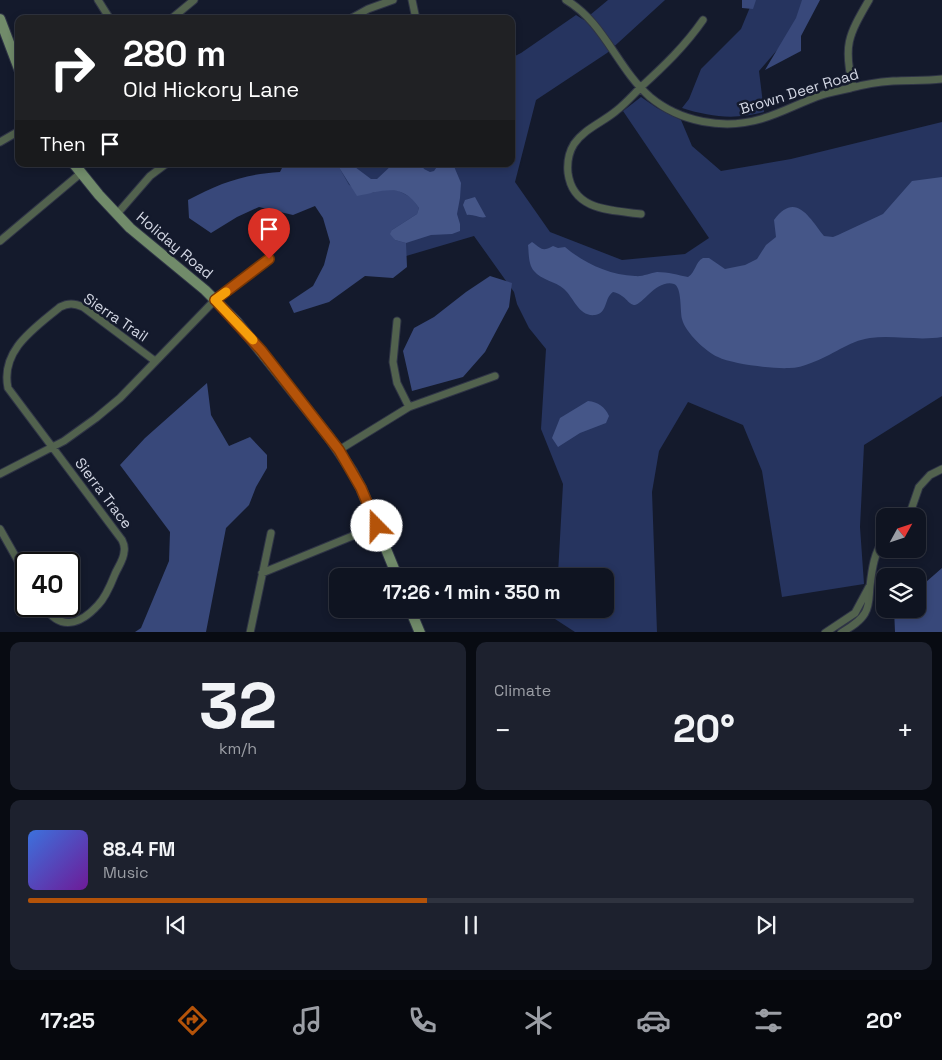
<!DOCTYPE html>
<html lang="en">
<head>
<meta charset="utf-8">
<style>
	:root { --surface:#0f1421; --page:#1d212e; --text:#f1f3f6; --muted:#9b9ea5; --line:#2f333f; --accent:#b45309 }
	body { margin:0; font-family:"Space Grotesk",sans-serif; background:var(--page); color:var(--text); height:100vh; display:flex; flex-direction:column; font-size:19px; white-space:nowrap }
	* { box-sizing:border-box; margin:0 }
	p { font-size:16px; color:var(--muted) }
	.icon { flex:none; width:28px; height:28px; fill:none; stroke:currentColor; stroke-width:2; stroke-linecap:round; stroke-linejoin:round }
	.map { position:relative; height:632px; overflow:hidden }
	.sheet { display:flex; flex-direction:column; gap:10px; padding:10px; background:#080b12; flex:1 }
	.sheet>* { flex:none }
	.guide { position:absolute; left:15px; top:15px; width:500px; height:152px; border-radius:10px; box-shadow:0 2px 8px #0003,0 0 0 1px var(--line); background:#202124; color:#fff; overflow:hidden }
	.needle { width:32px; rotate:50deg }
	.tools { position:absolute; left:876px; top:508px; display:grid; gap:10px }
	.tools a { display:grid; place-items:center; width:50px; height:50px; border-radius:10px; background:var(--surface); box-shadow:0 2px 8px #0003,0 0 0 1px var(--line); font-size:25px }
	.speed { position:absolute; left:15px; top:552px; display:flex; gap:10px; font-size:25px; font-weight:700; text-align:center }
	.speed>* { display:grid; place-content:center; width:65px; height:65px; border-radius:50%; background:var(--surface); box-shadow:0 2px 8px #0003,0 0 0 1px var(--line); line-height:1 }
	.speed .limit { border:2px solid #111; border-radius:8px; background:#fff; color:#111 }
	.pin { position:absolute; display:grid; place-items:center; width:42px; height:42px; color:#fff; margin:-51px -21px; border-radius:50% 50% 50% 0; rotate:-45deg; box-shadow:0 0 5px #0007 }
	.pin .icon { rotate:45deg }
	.me { position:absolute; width:55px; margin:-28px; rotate:338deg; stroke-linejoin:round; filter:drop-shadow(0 0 4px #0008) }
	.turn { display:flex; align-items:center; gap:18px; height:105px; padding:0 25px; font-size:22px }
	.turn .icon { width:65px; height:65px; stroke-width:2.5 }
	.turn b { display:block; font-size:35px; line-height:42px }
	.then { display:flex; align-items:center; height:48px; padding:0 25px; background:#0003; gap:10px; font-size:19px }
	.big { font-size:38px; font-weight:700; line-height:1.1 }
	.sheet .tile { flex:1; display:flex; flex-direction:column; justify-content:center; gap:8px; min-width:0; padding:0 18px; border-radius:10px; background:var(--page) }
	.sheet .dial { align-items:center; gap:0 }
	.dial b { font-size:65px; line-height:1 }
	.song { display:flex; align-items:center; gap:15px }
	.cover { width:60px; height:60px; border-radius:8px; background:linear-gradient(135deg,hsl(220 70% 55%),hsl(280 70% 35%)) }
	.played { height:5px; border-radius:2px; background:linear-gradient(90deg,var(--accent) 45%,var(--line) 45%) }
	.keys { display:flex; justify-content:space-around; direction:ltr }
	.heat { display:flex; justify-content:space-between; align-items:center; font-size:28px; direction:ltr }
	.sheet .tiles { flex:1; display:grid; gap:10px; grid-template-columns:1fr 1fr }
	.tile:last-child { grid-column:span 2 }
	.trip { position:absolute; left:329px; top:568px; width:285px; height:50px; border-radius:10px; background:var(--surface); box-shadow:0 2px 8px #0003,0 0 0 1px var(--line); font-weight:700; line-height:50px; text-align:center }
	.tabs { display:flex; height:80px; justify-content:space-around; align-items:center; background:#06080d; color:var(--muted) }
	.tabs .icon { width:35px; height:35px }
	.tabs .current { color:var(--accent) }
	.tabs b { font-size:22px; color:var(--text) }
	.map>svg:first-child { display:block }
	.green { fill:#26345f }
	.forest { fill:#38487a }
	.water { fill:#455688 }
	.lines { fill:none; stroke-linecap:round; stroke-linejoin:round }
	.street-casing { stroke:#2f3446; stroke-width:9 }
	.secondary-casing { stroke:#2f3446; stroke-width:12 }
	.street { stroke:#52624e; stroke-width:7 }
	.secondary { stroke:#718b6a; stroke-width:10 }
	.route-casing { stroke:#753606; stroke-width:12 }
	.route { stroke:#b45309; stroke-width:9 }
	.slow { stroke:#f59e0b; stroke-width:9 }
	.labels { text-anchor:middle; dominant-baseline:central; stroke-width:5; stroke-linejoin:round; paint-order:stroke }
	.street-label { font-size:15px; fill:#d2d6e3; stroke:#141a2c }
</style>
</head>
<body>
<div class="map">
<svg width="942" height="633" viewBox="0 0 942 633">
	<rect width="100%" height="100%" fill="#141a2c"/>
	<path class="green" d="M608 0H665L607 53 536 100 515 182 550 232 622 260 685 254 709 238 623 111 641 97 657 108 681 120 692 146 721 171 791 159 942 122V396L864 445 860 527 864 584 782 597 762 471 743 425 688 402 659 451 652 492 657 632H575L555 619 567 609H605V576H555L558 574 563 484 541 429 546 349 529 328 517 304 514 292 474 236 396 259 318 164H511V58L521 53 576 15 584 20Z
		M753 0H808L791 34 759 71 764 112C734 120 711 117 682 108L689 99 701 69 741 29Z
		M517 609H550L508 616Z"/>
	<path class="forest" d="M742 0H756L753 9 742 8Z
		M802 0H820L801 36V51L765 70 796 18Z
		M284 164H340V169L349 185 372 193 383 189 399 191 412 198 419 208 417 214 392 230 395 240 406 243 407 267 393 278 365 276 329 302 294 313 289 302 313 286 324 265 330 242 323 218 315 206 293 215 259 207 237 217 211 233 189 218 188 200C220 183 244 174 280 172Z
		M490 276 512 283 509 307 485 352 463 377 412 391 403 351 414 328 434 317 466 292Z
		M207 383 211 415 229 446 250 437 267 455V468L256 487 249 505 226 528 206 632H135L141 628 169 561 170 532 120 465 145 438Z
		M942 568V632H895L894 609H918V589Z"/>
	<path class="water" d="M340 164H351L371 179H377L393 164H421L424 169 430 172 434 171 439 164H453L461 183 460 198 457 214 460 224V231L452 234 431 235 406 243 395 240 390 234 392 230 417 214 419 208C401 181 382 192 357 196L340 169Z
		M942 177V337C918 341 894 335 870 338 848 341 832 356 811 363 804 366 796 368 789 368 773 369 732 364 718 357 706 352 685 332 682 319 680 311 682 287 674 284 657 279 643 304 635 305 628 305 625 294 613 292 604 298 608 313 595 315 579 317 574 298 564 289 555 281 541 280 534 271 528 264 529 253 528 245L532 242C542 249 542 252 553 246L558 248 565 247C584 263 609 275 635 276 642 277 650 273 657 272 668 272 678 275 688 277 696 272 695 262 703 258H709L725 269 745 265 757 259 766 245 776 237 774 220C796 190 810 219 824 236L833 237 838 235 883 214 912 181Z
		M475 197 486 217C480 219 474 214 467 215L463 205 465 200Z
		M588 401C598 402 605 407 609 416L606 423 580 433 558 447 552 438 560 418Z"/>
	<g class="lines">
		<defs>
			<path id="street" d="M98 0 110 19
				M412 0 416 19
				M566 0C604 22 617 68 650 97 680 122 724 130 761 119 782 113 801 102 822 95 831 92 841 90 851 88 865 84 879 82 893 81 909 80 926 81 942 79
				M171 19 194 0
				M350 19 368 9 393 0
				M853 87C843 46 848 36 869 0
				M0 142 19 131
				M117 214 150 176 166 164
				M641 214C611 210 573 211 568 173 567 163 569 152 574 144 584 129 603 122 616 111 625 104 633 95 641 87 664 66 685 46 703 20
				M0 241 81 173
				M397 321 393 362 397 383 409 407
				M339 450 409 407 495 376
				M0 474 64 441 96 418 120 398 215 300 269 259
				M909 516 919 487 930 475 942 469
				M0 529 26 575
				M262 573 377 526
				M44 606C60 631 80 625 98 605 106 597 111 584 115 574 118 567 124 559 124 552 125 548 124 544 122 540L8 388C0 350 35 328 60 307 68 303 74 303 83 307L155 361
				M250 633 271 533
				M825 633 855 613 869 587
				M841 633C849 628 860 622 865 613 870 605 869 595 870 586 872 569 874 552 885 538"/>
			<path id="secondary" d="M0 19 19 69
				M74 164 99 195 130 228 205 290 237 322 329 437 352 471 361 488 397 576
				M410 609 420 633"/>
		</defs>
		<use href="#street" class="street-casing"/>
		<use href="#secondary" class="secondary-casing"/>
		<use href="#street" class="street"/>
		<use href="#secondary" class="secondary"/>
	</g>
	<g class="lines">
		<defs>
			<path id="route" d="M269 259 215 300 261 350 339 450 361 488 377 526"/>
		</defs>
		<use href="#route" class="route-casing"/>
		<use href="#route" class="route"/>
		<path class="slow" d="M226 292 215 300 253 340"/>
	</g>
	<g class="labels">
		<g class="street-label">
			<text transform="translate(799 91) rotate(-17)">Brown Deer Road</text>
			<text transform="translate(175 245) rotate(40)">Holiday Road</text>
			<text transform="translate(116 317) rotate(34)">Sierra Trail</text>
			<text transform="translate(104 493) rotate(53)">Sierra Trace</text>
		</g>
	</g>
</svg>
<div class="tools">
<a><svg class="needle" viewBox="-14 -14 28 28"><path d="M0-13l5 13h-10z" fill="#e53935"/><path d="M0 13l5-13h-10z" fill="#9b9ea5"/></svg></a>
<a><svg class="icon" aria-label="layers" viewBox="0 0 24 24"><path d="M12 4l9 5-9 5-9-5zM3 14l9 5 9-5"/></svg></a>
</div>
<div class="speed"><div class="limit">40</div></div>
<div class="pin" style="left:269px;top:259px;background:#d93025"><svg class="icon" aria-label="arrive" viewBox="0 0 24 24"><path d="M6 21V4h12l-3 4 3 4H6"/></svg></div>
<svg class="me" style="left:377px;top:526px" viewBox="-20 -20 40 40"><circle r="19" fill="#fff"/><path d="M0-13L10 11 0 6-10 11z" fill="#b45309"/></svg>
<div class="trip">17:26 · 1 min · 350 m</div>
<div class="guide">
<div class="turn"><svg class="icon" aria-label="right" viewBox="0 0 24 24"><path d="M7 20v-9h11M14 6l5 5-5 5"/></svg><div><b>280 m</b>Old Hickory Lane</div></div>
<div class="then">Then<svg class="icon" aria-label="arrive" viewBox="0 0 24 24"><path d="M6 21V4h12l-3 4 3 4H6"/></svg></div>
</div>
</div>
<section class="sheet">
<div class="tiles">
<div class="tile dial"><b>32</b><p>km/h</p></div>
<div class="tile"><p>Climate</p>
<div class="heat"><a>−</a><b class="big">20°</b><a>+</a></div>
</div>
<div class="tile">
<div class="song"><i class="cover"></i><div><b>88.4 FM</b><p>Music</p></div></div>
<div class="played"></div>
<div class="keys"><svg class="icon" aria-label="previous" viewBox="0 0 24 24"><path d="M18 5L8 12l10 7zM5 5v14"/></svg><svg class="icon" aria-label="pause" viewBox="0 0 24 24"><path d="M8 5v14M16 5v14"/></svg><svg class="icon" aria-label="next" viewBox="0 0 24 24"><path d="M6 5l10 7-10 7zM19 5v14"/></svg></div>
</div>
</div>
</section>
<nav class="tabs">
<b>17:25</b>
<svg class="icon current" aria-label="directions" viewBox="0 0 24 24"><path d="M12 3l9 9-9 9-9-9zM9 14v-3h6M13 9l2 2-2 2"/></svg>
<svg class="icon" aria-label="music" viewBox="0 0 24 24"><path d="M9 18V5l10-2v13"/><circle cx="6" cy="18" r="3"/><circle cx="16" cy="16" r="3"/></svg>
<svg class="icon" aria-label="phone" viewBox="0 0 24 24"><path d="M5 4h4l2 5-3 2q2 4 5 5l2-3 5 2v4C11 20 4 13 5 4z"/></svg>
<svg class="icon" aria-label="climate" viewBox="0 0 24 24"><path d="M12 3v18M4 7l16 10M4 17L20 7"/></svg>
<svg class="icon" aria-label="car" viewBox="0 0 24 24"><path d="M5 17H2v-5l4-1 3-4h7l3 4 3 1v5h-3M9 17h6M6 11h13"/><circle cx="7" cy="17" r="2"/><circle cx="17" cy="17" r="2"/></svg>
<svg class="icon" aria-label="filters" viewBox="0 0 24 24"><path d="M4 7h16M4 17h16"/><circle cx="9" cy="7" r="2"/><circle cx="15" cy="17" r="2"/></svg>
<b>20°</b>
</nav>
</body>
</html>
